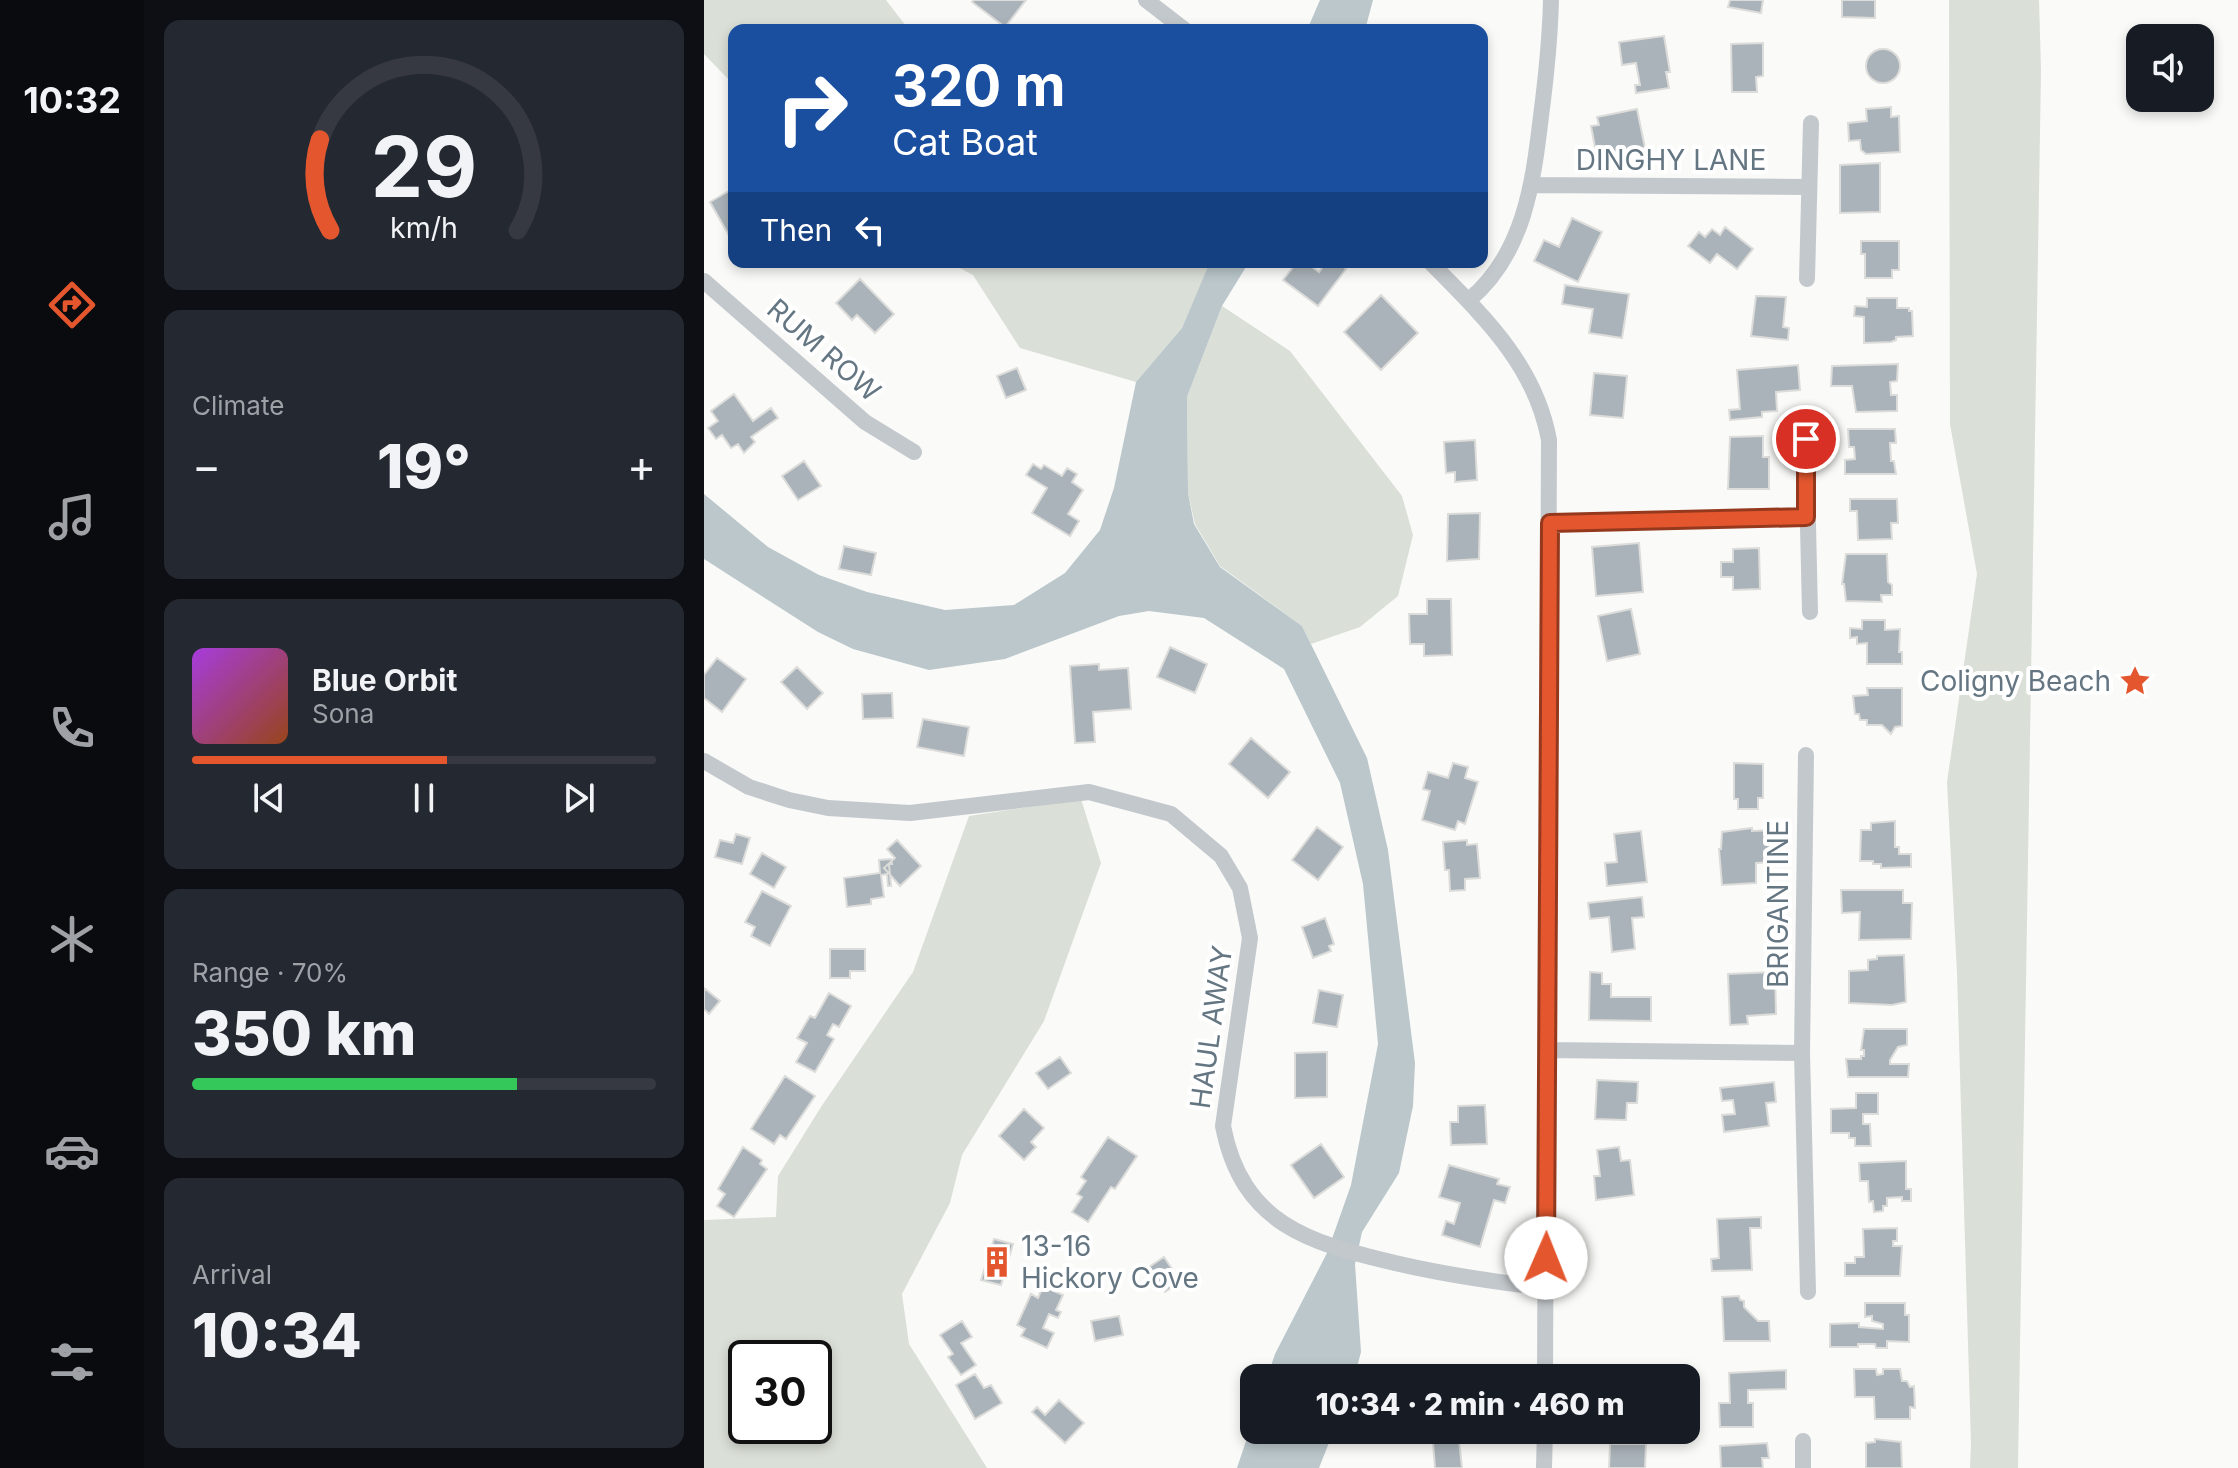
<!DOCTYPE html>
<html lang="en">
<head>
<meta charset="utf-8">
<style>
	:root { --surface:#171b24; --page:#242831; --text:#f1f3f6; --muted:#9ea1a6; --line:#363941; --accent:#e4572e }
	body { margin:0; font-family:Inter,sans-serif; background:var(--page); color:var(--text); height:100vh; display:flex; flex-direction:column; font-size:30px; white-space:nowrap }
	* { box-sizing:border-box; margin:0 }
	p { font-size:26px; color:var(--muted) }
	.icon { flex:none; width:44px; height:44px; fill:none; stroke:currentColor; stroke-width:2; stroke-linecap:round; stroke-linejoin:round }
	.map { position:relative; flex:1; overflow:hidden }
	.details { display:flex; flex-direction:column; gap:20px; padding:20px; background:#0d0f14; width:560px }
	.details>* { flex:none }
	.banner { position:absolute; left:24px; top:24px; width:760px; height:244px; border-radius:16px; box-shadow:0 4px 12px #0003; background:#1a4fa0; color:#fff; overflow:hidden }
	.fabs { position:absolute; left:1422px; top:24px; display:grid; gap:16px }
	.fabs a { display:grid; place-items:center; width:88px; height:88px; border-radius:16px; background:var(--surface); box-shadow:0 4px 12px #0003; font-size:40px }
	.speed { position:absolute; left:24px; top:1340px; display:flex; gap:16px; font-size:40px; font-weight:700; text-align:center }
	.speed>* { display:grid; place-content:center; width:104px; height:104px; border-radius:50%; background:var(--surface); box-shadow:0 4px 12px #0003; line-height:1 }
	.speed .limit { border:4px solid #111; border-radius:12px; background:#fff; color:#111 }
	.pin { position:absolute; display:grid; place-items:center; width:68px; height:68px; color:#fff; margin:-34px; border:4px solid #fff; border-radius:50%; box-shadow:0 2px 8px #0007 }
	.me { position:absolute; width:88px; margin:-44px; rotate:1deg; stroke-linejoin:round; filter:drop-shadow(0 0 6px #0008) }
	.turn { display:flex; align-items:center; gap:28px; height:168px; padding:0 32px; font-size:36px }
	.turn .icon { width:104px; height:104px; stroke-width:2.5 }
	.turn b { display:block; font-size:56px; line-height:68px }
	.then { display:flex; align-items:center; height:76px; padding:0 32px; background:#0003; gap:16px; font-size:30px }
	.big { font-size:60px; font-weight:800; line-height:1.1 }
	.details .tile { flex:1; display:flex; flex-direction:column; justify-content:center; gap:12px; min-width:0; padding:0 28px; border-radius:16px; background:var(--page) }
	.details .dial { align-items:center; gap:0 }
	.dial svg { height:208px; overflow:visible; fill:none; stroke:var(--line); stroke-width:7; stroke-linecap:round; text-anchor:middle }
	.dial text { fill:var(--text); stroke:none }
	.song { display:flex; align-items:center; gap:24px }
	.cover { width:96px; height:96px; border-radius:12px; background:linear-gradient(135deg,hsl(280 70% 55%),hsl(20 70% 35%)) }
	.played { height:8px; border-radius:4px; background:linear-gradient(90deg,var(--accent) 55%,var(--line) 55%) }
	.keys { display:flex; justify-content:space-around; direction:ltr }
	.heat { display:flex; justify-content:space-between; align-items:center; font-size:44px; direction:ltr }
	.charge { height:12px; border-radius:6px; background:linear-gradient(90deg,#34c759 70%,var(--line) 0) }
	.trip { position:absolute; left:536px; top:1364px; width:460px; height:80px; border-radius:16px; background:var(--surface); box-shadow:0 4px 12px #0003; font-weight:800; line-height:80px; text-align:center }
	main { display:flex; flex:1; min-height:0 }
	.tabs { display:flex; flex-direction:column; width:144px; justify-content:space-around; align-items:center; background:#090b0e; color:var(--muted) }
	.tabs .icon { width:56px; height:56px }
	.tabs .on { color:var(--accent) }
	.tabs b { font-size:36px; color:var(--text) }
	.map>svg:first-child { display:block }
	.green { fill:#dadfd7; fill-rule:evenodd }
	.water { fill:#bbc7cb }
	.building { fill:#aab3b9; stroke:#dcdcda; stroke-width:2 }
	.lines { fill:none; stroke-linecap:round; stroke-linejoin:round }
	.minor { stroke:#c3c8cc; stroke-width:16 }
	.route-casing { stroke:#94391e; stroke-width:20 }
	.route { stroke:#e4572e; stroke-width:14 }
	.labels { text-anchor:middle; dominant-baseline:central; stroke-width:8; stroke-linejoin:round; paint-order:stroke }
	.street-label { font-size:28px; fill:#657683; stroke:#fff }
	.poi-label { font-size:28px; fill:#657683; stroke:#fff; text-anchor:end }
</style>
</head>
<body>
<main>
<nav class="tabs">
<b>10:32</b>
<svg class="icon on" aria-label="directions" viewBox="0 0 24 24"><path d="M12 3l9 9-9 9-9-9zM9 14v-3h6M13 9l2 2-2 2"/></svg>
<svg class="icon" aria-label="music" viewBox="0 0 24 24"><path d="M9 18V5l10-2v13"/><circle cx="6" cy="18" r="3"/><circle cx="16" cy="16" r="3"/></svg>
<svg class="icon" aria-label="phone" viewBox="0 0 24 24"><path d="M5 4h4l2 5-3 2q2 4 5 5l2-3 5 2v4C11 20 4 13 5 4z"/></svg>
<svg class="icon" aria-label="climate" viewBox="0 0 24 24"><path d="M12 3v18M4 7l16 10M4 17L20 7"/></svg>
<svg class="icon" aria-label="car" viewBox="0 0 24 24"><path d="M5 17H2v-5l4-1 3-4h7l3 4 3 1v5h-3M9 17h6M6 11h13"/><circle cx="7" cy="17" r="2"/><circle cx="17" cy="17" r="2"/></svg>
<svg class="icon" aria-label="filters" viewBox="0 0 24 24"><path d="M4 7h16M4 17h16"/><circle cx="9" cy="7" r="2"/><circle cx="15" cy="17" r="2"/></svg>
</nav>
<section class="details">
<div class="tile dial"><svg viewBox="0 0 100 80">
<path d="M14 69A42 42 0 1 1 86 69"/>
<path d="M14 69A42 42 0 0 1 10 34" stroke="#e4572e"/>
<text x="50" y="56" font-size="32" font-weight="700">29</text>
<text x="50" y="72" font-size="11">km/h</text>
</svg></div>
<div class="tile"><p>Climate</p>
<div class="heat"><a>−</a><b class="big">19°</b><a>+</a></div>
</div>
<div class="tile">
<div class="song"><i class="cover"></i><div><b>Blue Orbit</b><p>Sona</p></div></div>
<div class="played"></div>
<div class="keys"><svg class="icon" aria-label="previous" viewBox="0 0 24 24"><path d="M18 5L8 12l10 7zM5 5v14"/></svg><svg class="icon" aria-label="pause" viewBox="0 0 24 24"><path d="M8 5v14M16 5v14"/></svg><svg class="icon" aria-label="next" viewBox="0 0 24 24"><path d="M6 5l10 7-10 7zM19 5v14"/></svg></div>
</div>
<div class="tile"><p>Range · 70%</p><b class="big">350 km</b><div class="charge"></div></div>
<div class="tile"><p>Arrival</p><b class="big">10:34</b></div>
</section>
<div class="map">
<svg width="1534" height="1468" viewBox="0 0 1534 1468">
	<rect width="100%" height="100%" fill="#fafaf8"/>
	<path class="green" d="M0 0H182L205 30H30V85L0 54Z
		M1245 0H1335L1337 70 1314 1468H1266L1267 1444 1253 973 1243 782 1273 574 1246 424Z
		M244 262H498L504 268 478 328 432 382 316 348 269 275Z
		M518 306 586 351 698 496 709 535 694 596 656 627 607 644 598 626 516 566 491 524 484 493 483 397Z
		M377 799 397 863 340 1021 258 1155 246 1203 198 1294 205 1344 283 1468H0V1220L72 1217 74 1176 117 1107 209 972 265 816ZM42 1358H110V1426H42Z"/>
	<path class="water" d="M616 0H669L661 30H603Z
		M506 262H545L518 306 483 397 484 493 490 524 516 567 598 626 663 758 684 850 711 1063 709 1106 695 1173 658 1232 651 1264 657 1352 650 1378H563L571 1354 623 1253 647 1185 674 1044 659 884 636 783 580 669 500 618 445 611 415 616 301 659 225 670 149 649 114 632 0 559V494L64 547 115 575 163 592 241 610 310 605 361 573 396 530 410 488 432 382 478 328Z
		M550 1417V1430H630L615 1468H533Z"/>
	<path class="building" d="M270 0H322L301 27 268 2Z
		M1026 0H1059L1057 13 1024 7Z
		M1138 0H1171V18L1138 17Z
		M960 36 966 72H962L965 88 932 93 931 85H936L932 63 918 65 915 42Z
		M1059 43V76L1052 77 1053 92H1028L1027 44Z
		M1162 66a17 17 0 1 1 34 0a17 17 0 1 1-34 0Z
		M1187 107V117L1195 116 1196 152 1162 154 1157 150 1156 140 1145 141 1144 123 1163 121 1162 109Z
		M933 109 941 148 893 158 887 126 895 125 893 117Z
		M1176 163V212L1136 213V165Z
		M30 188V237L27 239 6 202Z
		M868 218 898 232 874 282 830 261 840 240 855 247Z
		M1021 227 1049 249 1033 269 1013 254 1006 263 984 246 995 232 1001 237 1008 229 1016 235Z
		M1157 241H1195V270H1188V278H1161V254H1157Z
		M593 262H601L615 272 622 262H633L642 269 614 306 579 280Z
		M156 279 190 314 171 333 153 315 148 320 132 303Z
		M861 285 925 294 918 338 885 333 889 309 858 304Z
		M677 295 714 333 677 370 640 332Z
		M1052 296 1082 297 1079 327 1085 328 1084 340 1047 336Z
		M1163 298H1193V308H1205V311H1208L1209 336 1192 337V340L1187 342 1160 343V317L1150 316 1151 306 1163 307Z
		M1194 364 1193 381 1186 382 1187 395H1193V411L1152 412 1148 386H1127L1128 366Z
		M1094 365 1096 390 1072 392 1073 411 1058 412V417L1026 420 1025 410 1036 409 1033 370Z
		M313 368 322 390 302 398 293 376Z
		M890 373 923 376 919 418 886 415Z
		M30 394 49 421 67 408 74 418 47 437 51 442 40 453 34 444 27 448 18 435 12 439 4 428 14 421 7 411Z
		M1144 429H1191L1192 443H1186L1187 461H1190L1192 474H1141V460L1151 459 1150 447H1145Z
		M1059 436V457H1065V489H1024L1026 437Z
		M771 440 773 480 751 482V472L742 473 740 442Z
		M100 461 117 486 94 500 78 476Z
		M329 464 337 469 340 465 358 476 363 468 373 474 368 482 379 490 364 514 375 521 366 536 328 513 343 488 322 475Z
		M1146 499H1193L1194 523H1187L1188 539 1154 540 1153 511H1146Z
		M776 513 775 559 743 561 744 514Z
		M935 543 939 592 892 596 888 547Z
		M140 546 172 553 167 575 135 569Z
		M1055 548 1056 589 1029 590V577H1017V562H1029V549Z
		M1142 554H1183L1184 582 1188 585V595H1177L1178 602 1142 601 1140 584H1138Z
		M723 599H747L748 655 720 656V644H706L705 614H723Z
		M927 609 936 654 903 661 894 616Z
		M1158 620H1181V630L1196 629 1195 652H1198V664H1163V643L1153 644V637L1146 638V628L1158 629Z
		M466 647 503 664 491 693 453 677Z
		M13 658 42 679 18 712 0 698V675Z
		M395 664V670L424 668 427 709 389 712 391 742 371 743 366 666Z
		M93 667 119 693 103 709 77 682Z
		M1163 688H1198V726L1191 727 1187 734 1178 725H1163V720H1156L1155 714H1151L1149 696 1164 695Z
		M188 693 189 718 159 719 158 694Z
		M219 719 265 727 260 756 213 747Z
		M547 738 586 772 564 798 525 764Z
		M749 763 764 767 761 778 774 782 761 824 754 821 751 830 718 820 726 791 719 789 724 772 744 778Z
		M1030 763 1059 764V798H1054V809H1034V799H1030Z
		M1191 821V847H1195V854H1207V867L1177 868V864H1169V861H1156L1157 830H1167V823Z
		M613 827 639 847 614 880 588 860Z
		M1048 828V831L1070 830 1071 862 1052 863V883L1018 885 1015 849H1017L1018 832Z
		M937 831 943 882 903 886 901 863 913 862 910 834Z
		M32 834 46 838 38 864 11 857 16 840 29 843Z
		M193 840 217 866 196 886 180 868 191 858 183 849Z
		M763 840V845L773 844 776 878 761 879V890L746 891 745 870H741L739 842Z
		M58 853 82 867 70 888 46 874Z
		M187 859 188 864H185L187 886H184L183 874 177 875 180 897 167 899V904L143 907 140 878 176 873 175 860Z
		M1137 890H1199V903H1208L1207 939 1155 940 1156 912 1138 913Z
		M58 891 87 906 66 946 47 936 51 927 41 922Z
		M938 897 940 917 928 918 931 949 908 952 905 917 886 919 884 903Z
		M621 918 630 944 625 946 627 951 609 958 598 927Z
		M126 949H161V971H146V978H126Z
		M1200 955 1202 1002 1188 1005 1145 1003V971L1164 970V960L1173 959V956Z
		M886 972 898 973V984H907V997H947V1021L885 1020Z
		M1071 972 1072 1014 1043 1016 1044 1024 1026 1025 1024 974Z
		M0 988 16 1001 5 1014 0 1009Z
		M615 990 639 995 633 1027 609 1023Z
		M125 993 147 1006 135 1027 129 1024 123 1035 130 1039 111 1072 92 1062 103 1043 93 1038 106 1016 111 1018Z
		M1160 1029H1203V1045L1194 1047 1186 1060V1064H1205L1204 1077H1144L1142 1059H1157V1056H1160V1050H1157Z
		M623 1052V1097L591 1098V1053Z
		M356 1057 367 1073 344 1089 332 1073Z
		M81 1076 111 1096 82 1139 76 1135 70 1144 47 1129Z
		M893 1080 934 1082 933 1103H923L922 1120 891 1119Z
		M1070 1082 1072 1102 1062 1103 1065 1126 1020 1132 1018 1115 1031 1114 1029 1100 1018 1101 1016 1088Z
		M1152 1093H1174V1114H1159V1124H1166L1167 1146H1151V1138H1145V1133H1127V1109L1152 1108Z
		M781 1105 783 1144 747 1145 746 1122H754V1106Z
		M320 1109 340 1128 327 1142 332 1147 320 1160 295 1136Z
		M404 1137 433 1156 411 1189 407 1187 384 1222 368 1212 378 1197 373 1194 382 1181 377 1177Z
		M617 1144 640 1177 610 1198 587 1165Z
		M39 1147 58 1160 56 1164 63 1169 30 1217 13 1206 21 1194 14 1189Z
		M915 1147 917 1161 926 1160 930 1195 892 1200 890 1176H896L893 1150Z
		M1202 1161V1189H1207V1201H1198V1197L1183 1198V1206H1179V1211L1170 1212 1169 1201 1165 1202 1164 1181H1156L1155 1163Z
		M745 1165 795 1179 793 1184 806 1187 801 1203 790 1200 776 1247 738 1235 742 1221 750 1224 756 1203 735 1197Z
		M1057 1217V1228H1046L1048 1270 1008 1271 1007 1259 1015 1258 1013 1219Z
		M1193 1228V1241H1189V1246H1198L1196 1276H1141V1263H1151V1257H1160L1159 1229Z
		M290 1239 309 1244 297 1285 277 1280Z
		M460 1257 479 1285 471 1290 469 1287 461 1292 445 1267Z
		M339 1286 359 1295 352 1310 357 1312 354 1318 345 1314 339 1328 350 1333 343 1348 317 1336 321 1329 313 1325 327 1294 334 1298Z
		M1035 1296 1036 1300 1040 1301V1307L1054 1321H1065L1066 1341H1020L1018 1297Z
		M1161 1303H1201V1315H1205V1342L1183 1341V1348H1172L1171 1344H1154V1347H1126V1324L1155 1323V1327L1179 1329V1324L1168 1321V1316L1161 1317Z
		M415 1316 419 1335 391 1341 387 1321Z
		M258 1321 268 1337 257 1343 272 1365 257 1375 244 1357 249 1354 236 1335Z
		M1150 1369H1172L1173 1375 1179 1374V1369H1196L1198 1381H1203L1206 1387 1210 1386 1211 1408 1206 1407V1419H1171L1170 1397H1151Z
		M1082 1370V1389L1044 1390V1403H1049V1427H1016L1015 1403H1026L1025 1373Z
		M271 1374 280 1388 287 1385 298 1403 271 1419 252 1385Z
		M355 1400 380 1423 361 1443 328 1412 333 1407 341 1415Z
		M728 1430H754L758 1468H731Z
		M1171 1439 1197 1442 1198 1468H1162V1443L1171 1442Z
		M1063 1443 1065 1458H1058L1059 1468H1017L1016 1446Z
		M906 1444H942L941 1468H905Z"/>
	<g class="lines">
		<path class="minor" d="M442 0 481 30
			M829 185 1105 187
			M726 262C779 316 831 364 845 440L841 1378
			M1103 279 1107 123
			M0 281 161 422 210 452
			M765 300C820 254 829 184 837 116 842 78 846 39 847 0
			M1102 439 1106 612
			M846 523 1102 517
			M1102 755 1098 1053 1104 1292
			M0 761 45 787 85 800 124 808 206 813 385 792 467 814 517 856 536 888 546 938 519 1126C538 1224 605 1243 691 1263 742 1275 791 1282 842 1288
			M844 1050 1098 1053
			M1099 1441V1468
			M840 1468 841 1430"/>
	</g>
	<g class="lines">
		<defs>
			<path id="route" d="M842 1258 846 523 1102 517V439"/>
		</defs>
		<use href="#route" class="route-casing"/>
		<use href="#route" class="route"/>
	</g>
	<defs>
		<symbol id="sight-bare" viewBox="-9 -9 18 18"><path d="M0-6L1.8-2.2L6-1.7L2.9 1.2L3.7 5.4L0 3.3L-3.7 5.4L-2.9 1.2L-6-1.7L-1.8-2.2Z" fill="#e4572e" stroke="#fff" stroke-width="2.5" paint-order="stroke"/></symbol>
		<symbol id="building-bare" viewBox="-9 -9 18 18"><path d="M-4-6H4V6H1V3H-1V6H-4ZM-2.5-4.3h1.7v1.8h-1.7ZM.8-4.3h1.7v1.8H.8ZM-2.5-1h1.7V.8h-1.7ZM.8-1h1.7V.8H.8Z" fill="#e4572e" stroke="#fff" stroke-width="2.5" paint-order="stroke"/></symbol>
	</defs>
	<g fill-rule="evenodd">
		<use href="#sight-bare" x="1409" y="659" width="44" height="44"/>
		<use href="#building-bare" x="271" y="1240" width="44" height="44"/>
	</g>
	<g class="labels">
		<g class="street-label">
			<text x="967" y="160">DINGHY LANE</text>
			<text transform="translate(120 350) rotate(41)">RUM ROW</text>
			<text transform="translate(1074 904) rotate(-90)">BRIGANTINE</text>
			<text transform="translate(507 1027) rotate(-82)">HAUL AWAY</text>
		</g>
		<g class="poi-label">
			<text x="1407" y="681">Coligny Beach</text>
			<text x="317" y="1246" text-anchor="start">13-16<tspan x="317" dy="32">Hickory Cove</tspan></text>
		</g>
	</g>
</svg>
<div class="fabs">
<a><svg class="icon" aria-label="sound" viewBox="0 0 24 24"><path d="M4 9h4l5-4v14l-5-4H4zM17 9q2 3 0 6"/></svg></a>
</div>
<div class="speed"><div class="limit">30</div></div>
<div class="pin" style="left:1102px;top:439px;background:#d93025"><svg class="icon" aria-label="arrive" viewBox="0 0 24 24"><path d="M6 21V4h12l-3 4 3 4H6"/></svg></div>
<svg class="me" style="left:842px;top:1258px" viewBox="-20 -20 40 40"><circle r="19" fill="#fff"/><path d="M0-13L10 11 0 6-10 11z" fill="#e4572e"/></svg>
<div class="trip">10:34 · 2 min · 460 m</div>
<div class="banner">
<div class="turn"><svg class="icon" aria-label="right" viewBox="0 0 24 24"><path d="M7 20v-9h11M14 6l5 5-5 5"/></svg><div><b>320 m</b>Cat Boat</div></div>
<div class="then">Then<svg class="icon" aria-label="left" viewBox="0 0 24 24"><path d="M17 20v-9H6M10 6l-5 5 5 5"/></svg></div>
</div>
</div>
</main>
</body>
</html>
